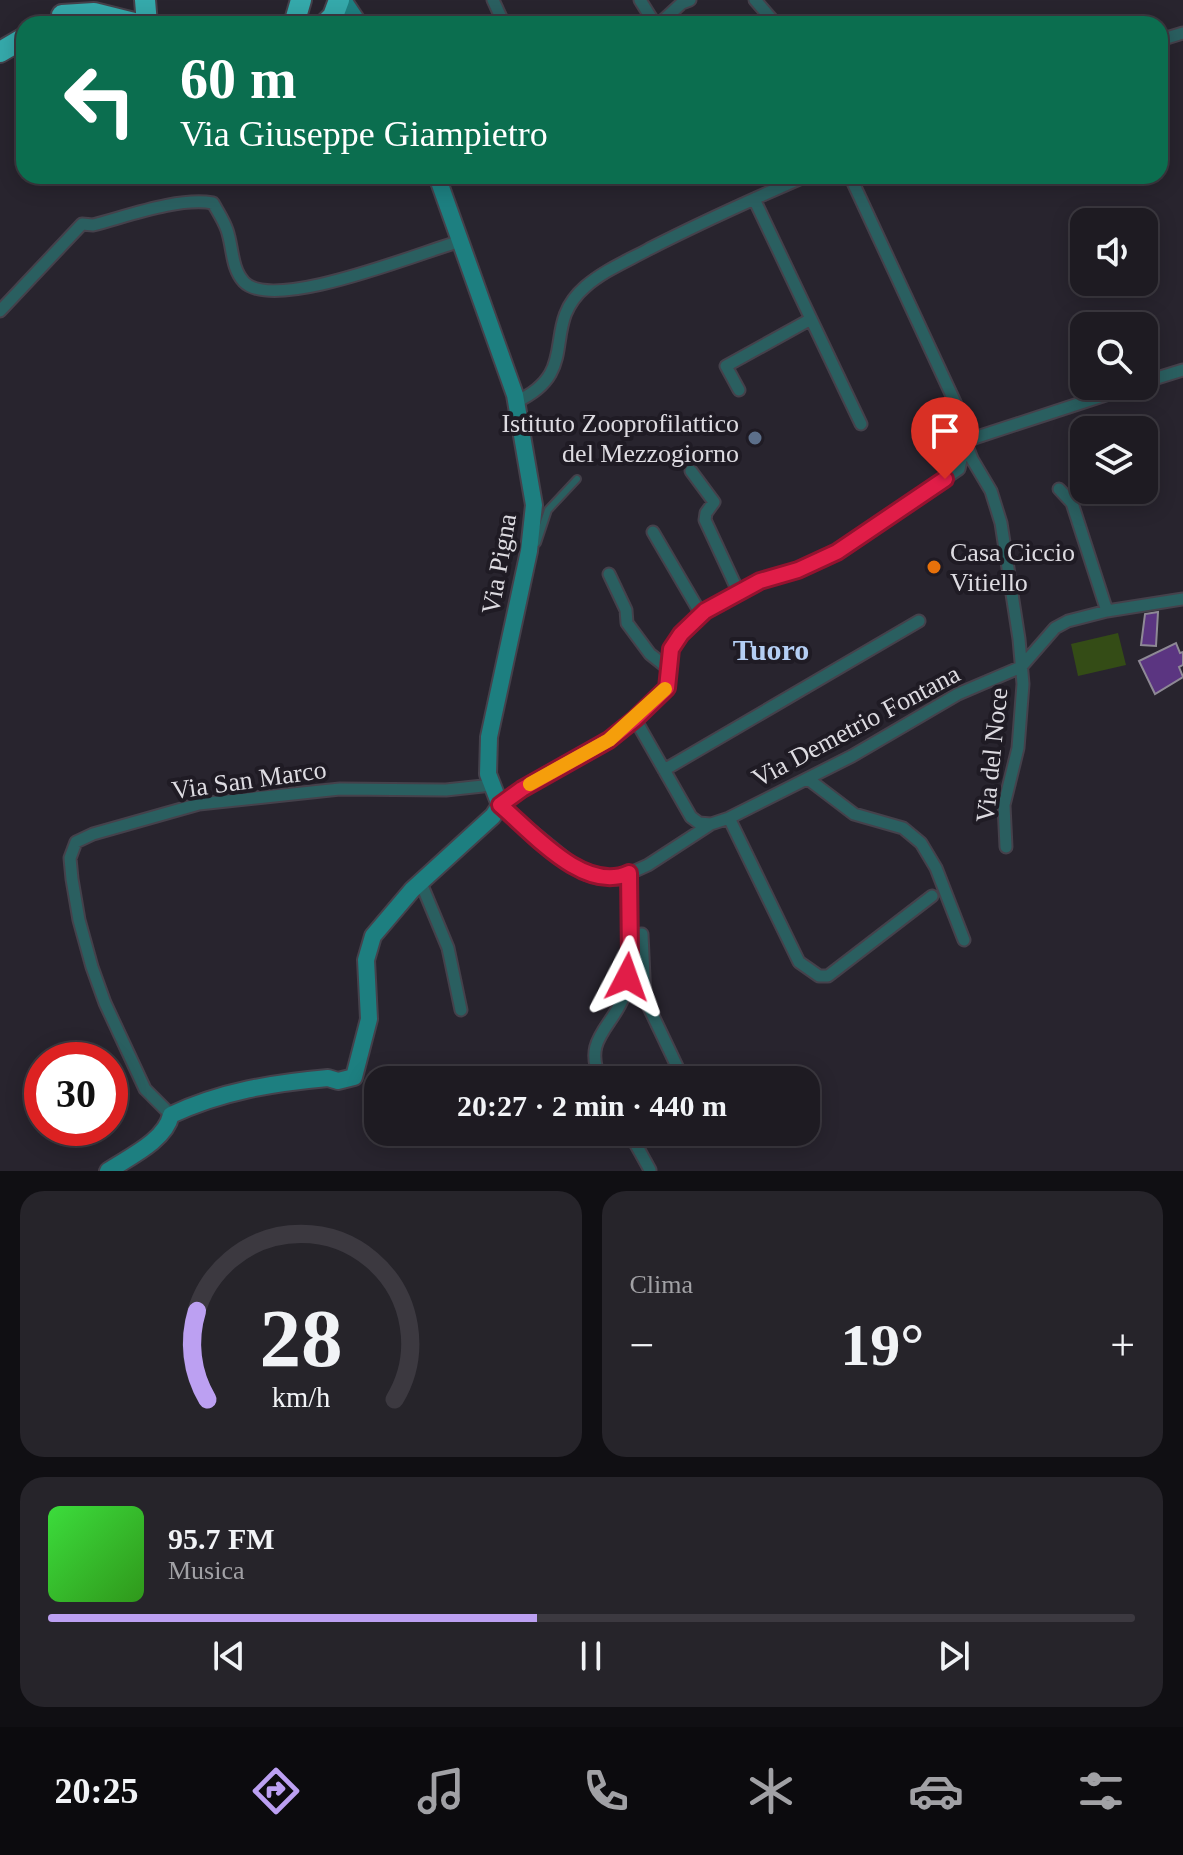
<!DOCTYPE html>
<html lang="it">
<head>
<meta charset="utf-8">
<style>
	:root { --surface:#1e1b22; --page:#26242a; --text:#f1f3f6; --muted:#a1a1a5; --line:#3c3940; --accent:#bca0f2 }
	body { margin:0; font-family:"Times New Roman",serif; background:var(--page); color:var(--text); height:100vh; display:flex; flex-direction:column; font-size:30px; white-space:nowrap }
	* { box-sizing:border-box; margin:0 }
	p { font-size:26px; color:var(--muted) }
	.icon { flex:none; width:44px; height:44px; fill:none; stroke:currentColor; stroke-width:2; stroke-linecap:round; stroke-linejoin:round }
	.map { position:relative; height:1171px; overflow:hidden }
	.panel { display:flex; flex-direction:column; gap:20px; padding:20px; background:#100f13; flex:1 }
	.panel>* { flex:none }
	.guide { position:absolute; left:16px; top:16px; width:1152px; height:168px; border-radius:24px; box-shadow:0 4px 20px #0003,0 0 0 2px var(--line); background:#0b6e4f; color:#fff; overflow:hidden }
	.fabs { position:absolute; left:1070px; top:208px; display:grid; gap:16px }
	.fabs a { display:grid; place-items:center; width:88px; height:88px; border-radius:16px; background:var(--surface); box-shadow:0 4px 20px #0003,0 0 0 2px var(--line); font-size:40px }
	.speed { position:absolute; left:24px; top:1042px; display:flex; gap:16px; font-size:40px; font-weight:700; text-align:center }
	.speed>* { display:grid; place-content:center; width:104px; height:104px; border-radius:50%; background:var(--surface); box-shadow:0 4px 20px #0003,0 0 0 2px var(--line); line-height:1 }
	.speed .limit { border:12px solid #d22; background:#fff; color:#111 }
	.pin { position:absolute; display:grid; place-items:center; width:68px; height:68px; color:#fff; margin:-82px -34px; border-radius:50% 50% 50% 0; rotate:-45deg; box-shadow:0 0 8px #0007 }
	.pin .icon { rotate:45deg }
	.me { position:absolute; width:88px; margin:-44px; rotate:4deg; stroke-linejoin:round; filter:drop-shadow(0 0 6px #0008) }
	.turn { display:flex; align-items:center; gap:28px; height:168px; padding:0 32px; font-size:36px }
	.turn .icon { width:104px; height:104px; stroke-width:2.5 }
	.turn b { display:block; font-size:56px; line-height:68px }
	.big { font-size:60px; font-weight:600; line-height:1.1 }
	.panel .tile { flex:1; display:flex; flex-direction:column; justify-content:center; gap:12px; min-width:0; padding:0 28px; border-radius:24px; background:var(--page) }
	.panel .dial { align-items:center; gap:0 }
	.dial svg { height:208px; overflow:visible; fill:none; stroke:var(--line); stroke-width:7; stroke-linecap:round; text-anchor:middle }
	.dial text { fill:var(--text); stroke:none }
	.song { display:flex; align-items:center; gap:24px }
	.cover { width:96px; height:96px; border-radius:12px; background:linear-gradient(135deg,hsl(120 70% 55%),hsl(110 70% 35%)) }
	.played { height:8px; border-radius:4px; background:linear-gradient(90deg,var(--accent) 45%,var(--line) 45%) }
	.keys { display:flex; justify-content:space-around; direction:ltr }
	.heat { display:flex; justify-content:space-between; align-items:center; font-size:44px; direction:ltr }
	.panel .tiles { flex:1; display:grid; gap:20px; grid-template-columns:1fr 1fr }
	.tile:last-child { grid-column:span 2 }
	.trip { position:absolute; left:364px; top:1066px; width:456px; height:80px; border-radius:24px; background:var(--surface); box-shadow:0 4px 20px #0003,0 0 0 2px var(--line); font-weight:600; line-height:80px; text-align:center }
	.dock { display:flex; height:128px; justify-content:space-around; align-items:center; background:#0c0b0e; color:var(--muted) }
	.dock .icon { width:56px; height:56px }
	.dock .active { color:var(--accent) }
	.dock b { font-size:36px; color:var(--text) }
	.map>svg:first-child { display:block }
	.green { fill:#344c16 }
	.building { fill:#5b3581; stroke:#8e8995; stroke-width:2 }
	.lines { fill:none; stroke-linecap:round; stroke-linejoin:round }
	.lane-casing { stroke:#45414b; stroke-width:10 }
	.street-casing { stroke:#45414b; stroke-width:15 }
	.secondary-casing { stroke:#45414b; stroke-width:20 }
	.highway-casing { stroke:#45414b; stroke-width:24 }
	.lane { stroke:#2a5f60; stroke-width:6 }
	.street { stroke:#2a5f60; stroke-width:11 }
	.secondary { stroke:#1d7f80; stroke-width:16 }
	.highway { stroke:#35a9ab; stroke-width:20 }
	.route-casing { stroke:#92132f; stroke-width:20 }
	.route { stroke:#e11d48; stroke-width:14 }
	.slow { stroke:#f59e0b; stroke-width:14 }
	.service-dot { fill:#5c6f8a; stroke:#1f1b24; stroke-width:3 }
	.food-dot { fill:#e8710a; stroke:#1f1b24; stroke-width:3 }
	.labels { text-anchor:middle; dominant-baseline:central; stroke-width:8; stroke-linejoin:round; paint-order:stroke }
	.poi-label { font-size:26px; fill:#dddbe1; stroke:#1f1b24; text-anchor:end }
	.street-label { font-size:26px; fill:#dddbe1; stroke:#1f1b24 }
	.quarter-label { font-size:30px; font-weight:bold; fill:#b4cef4; stroke:#1f1b24 }
</style>
</head>
<body>
<div class="map">
<svg width="1183" height="1171" viewBox="0 0 1183 1171">
	<rect width="100%" height="100%" fill="#28242e"/>
	<path class="green" d="M1118 633 1126 665 1078 676 1071 644Z"/>
	<path class="building" d="M1158 612 1156 646 1141 645 1145 614Z
		M1176 643 1180 653 1183 652V665L1179 667 1183 677 1155 694 1139 661Z"/>
	<g class="lines">
		<defs>
			<path id="lane" d="M537 543 548 510 577 479"/>
			<path id="street" d="M493 0 504 24
				M640 0 655 24
				M755 0 776 24
				M659 24 682 3 690 0
				M1160 40 1183 33
				M850 176 960 413 965 441 972 459 991 491 1001 523 1019 639 1023 684 1018 748 1004 805 1006 847
				M754 199 861 424
				M0 311 82 224 93 225C128 216 178 197 213 203 218 212 224 221 227 230 233 247 231 268 244 282 274 313 421 252 461 241
				M1144 382 1183 370
				M739 390 726 366 811 319
				M516 402C583 371 539 327 585 287 603 271 627 261 649 249 700 223 753 199 806 176
				M965 441 959 469 837 552 798 570 760 581 705 611 681 634 671 649 667 688 655 700 609 740 522 789 500 805 585 874 598 878 617 879 648 865 711 824 729 818 852 756 958 694 1021 667
				M965 441 1133 386
				M691 471 714 502 706 513 705 520 738 591
				M1059 489 1072 503 1107 611
				M653 532 701 614
				M609 574 626 610 627 623 650 654 669 669
				M1021 667 1055 628 1068 621 1107 611 1183 599
				M635 719 691 817 699 823 711 824
				M664 770 919 621
				M808 779 854 814 903 828 921 843 936 868 964 940
				M729 818 799 962 819 976H828L932 896
				M421 883 448 948 461 1010
				M630 936 642 934 645 999 683 1079
				M601 1080C582 1040 611 1029 624 996 637 961 628 910 629 873
				M171 1115 145 1089 105 1003 92 967 79 920 72 879 70 858 76 842 93 834 199 804 340 789 446 790 492 785
				M629 1132 650 1170"/>
			<path id="secondary" d="M343 0 359 24
				M108 1171C129 1157 165 1141 171 1115 222 1091 273 1083 328 1078L338 1081 354 1077 369 1019 366 960 373 936 412 890 493 816 500 805 488 774 489 737 529 551 534 505 515 395 437 176"/>
			<path id="highway" d="M145 0 147 24
				M62 15 94 13 138 24
				M294 24 301 0
				M325 24 333 16 339 0
				M0 52 24 38"/>
		</defs>
		<use href="#lane" class="lane-casing"/>
		<use href="#street" class="street-casing"/>
		<use href="#secondary" class="secondary-casing"/>
		<use href="#highway" class="highway-casing"/>
		<use href="#lane" class="lane"/>
		<use href="#street" class="street"/>
		<use href="#secondary" class="secondary"/>
		<use href="#highway" class="highway"/>
	</g>
	<g class="lines">
		<defs>
			<path id="route" d="M627 977 630 958 629 873C584 894 532 832 500 805L522 789 609 740 635 719 667 688 671 649 681 634 705 611 760 581 798 570 837 552 945 479"/>
		</defs>
		<use href="#route" class="route-casing"/>
		<use href="#route" class="route"/>
		<path class="slow" d="M530 784 609 740 665 689"/>
	</g>
	<circle class="service-dot" cx="755" cy="438" r="8"/>
	<circle class="food-dot" cx="934" cy="567" r="8"/>
	<g class="labels">
		<g class="poi-label">
			<text x="739" y="423">Istituto Zooprofilattico<tspan x="739" dy="30">del Mezzogiorno</tspan></text>
			<text x="950" y="552" text-anchor="start">Casa Ciccio<tspan x="950" dy="30">Vitiello</tspan></text>
		</g>
		<g class="street-label">
			<text transform="translate(499 564) rotate(-80)">Via Pigna</text>
			<text transform="translate(856 726) rotate(-28)">Via Demetrio Fontana</text>
			<text transform="translate(992 755) rotate(-84)">Via del Noce</text>
			<text transform="translate(249 780) rotate(-8)">Via San Marco</text>
		</g>
		<g class="quarter-label">
			<text x="771" y="649">Tuoro</text>
		</g>
	</g>
</svg>
<div class="fabs">
<a><svg class="icon" aria-label="sound" viewBox="0 0 24 24"><path d="M4 9h4l5-4v14l-5-4H4zM17 9q2 3 0 6"/></svg></a>
<a><svg class="icon" aria-label="search" viewBox="0 0 24 24"><circle cx="10" cy="10" r="6"/><path d="M15 15l6 6"/></svg></a>
<a><svg class="icon" aria-label="layers" viewBox="0 0 24 24"><path d="M12 4l9 5-9 5-9-5zM3 14l9 5 9-5"/></svg></a>
</div>
<div class="speed"><div class="limit">30</div></div>
<div class="pin" style="left:945px;top:479px;background:#d93025"><svg class="icon" aria-label="arrive" viewBox="0 0 24 24"><path d="M6 21V4h12l-3 4 3 4H6"/></svg></div>
<svg class="me" style="left:627px;top:977px" viewBox="-20 -20 40 40"><path d="M0-17L14 15 0 8-14 15z" fill="#e11d48" stroke="#fff" stroke-width="4"/></svg>
<div class="trip">20:27 · 2 min · 440 m</div>
<div class="guide">
<div class="turn"><svg class="icon" aria-label="left" viewBox="0 0 24 24"><path d="M17 20v-9H6M10 6l-5 5 5 5"/></svg><div><b>60 m</b>Via Giuseppe Giampietro</div></div>
</div>
</div>
<section class="panel">
<div class="tiles">
<div class="tile dial"><svg viewBox="0 0 100 80">
<path d="M14 69A42 42 0 1 1 86 69"/>
<path d="M14 69A42 42 0 0 1 10 35" stroke="#bca0f2"/>
<text x="50" y="56" font-size="32" font-weight="700">28</text>
<text x="50" y="72" font-size="11">km/h</text>
</svg></div>
<div class="tile"><p>Clima</p>
<div class="heat"><a>−</a><b class="big">19°</b><a>+</a></div>
</div>
<div class="tile">
<div class="song"><i class="cover"></i><div><b>95.7 FM</b><p>Musica</p></div></div>
<div class="played"></div>
<div class="keys"><svg class="icon" aria-label="previous" viewBox="0 0 24 24"><path d="M18 5L8 12l10 7zM5 5v14"/></svg><svg class="icon" aria-label="pause" viewBox="0 0 24 24"><path d="M8 5v14M16 5v14"/></svg><svg class="icon" aria-label="next" viewBox="0 0 24 24"><path d="M6 5l10 7-10 7zM19 5v14"/></svg></div>
</div>
</div>
</section>
<nav class="dock">
<b>20:25</b>
<svg class="icon active" aria-label="directions" viewBox="0 0 24 24"><path d="M12 3l9 9-9 9-9-9zM9 14v-3h6M13 9l2 2-2 2"/></svg>
<svg class="icon" aria-label="music" viewBox="0 0 24 24"><path d="M9 18V5l10-2v13"/><circle cx="6" cy="18" r="3"/><circle cx="16" cy="16" r="3"/></svg>
<svg class="icon" aria-label="phone" viewBox="0 0 24 24"><path d="M5 4h4l2 5-3 2q2 4 5 5l2-3 5 2v4C11 20 4 13 5 4z"/></svg>
<svg class="icon" aria-label="climate" viewBox="0 0 24 24"><path d="M12 3v18M4 7l16 10M4 17L20 7"/></svg>
<svg class="icon" aria-label="car" viewBox="0 0 24 24"><path d="M5 17H2v-5l4-1 3-4h7l3 4 3 1v5h-3M9 17h6M6 11h13"/><circle cx="7" cy="17" r="2"/><circle cx="17" cy="17" r="2"/></svg>
<svg class="icon" aria-label="filters" viewBox="0 0 24 24"><path d="M4 7h16M4 17h16"/><circle cx="9" cy="7" r="2"/><circle cx="15" cy="17" r="2"/></svg>
</nav>
</body>
</html>
